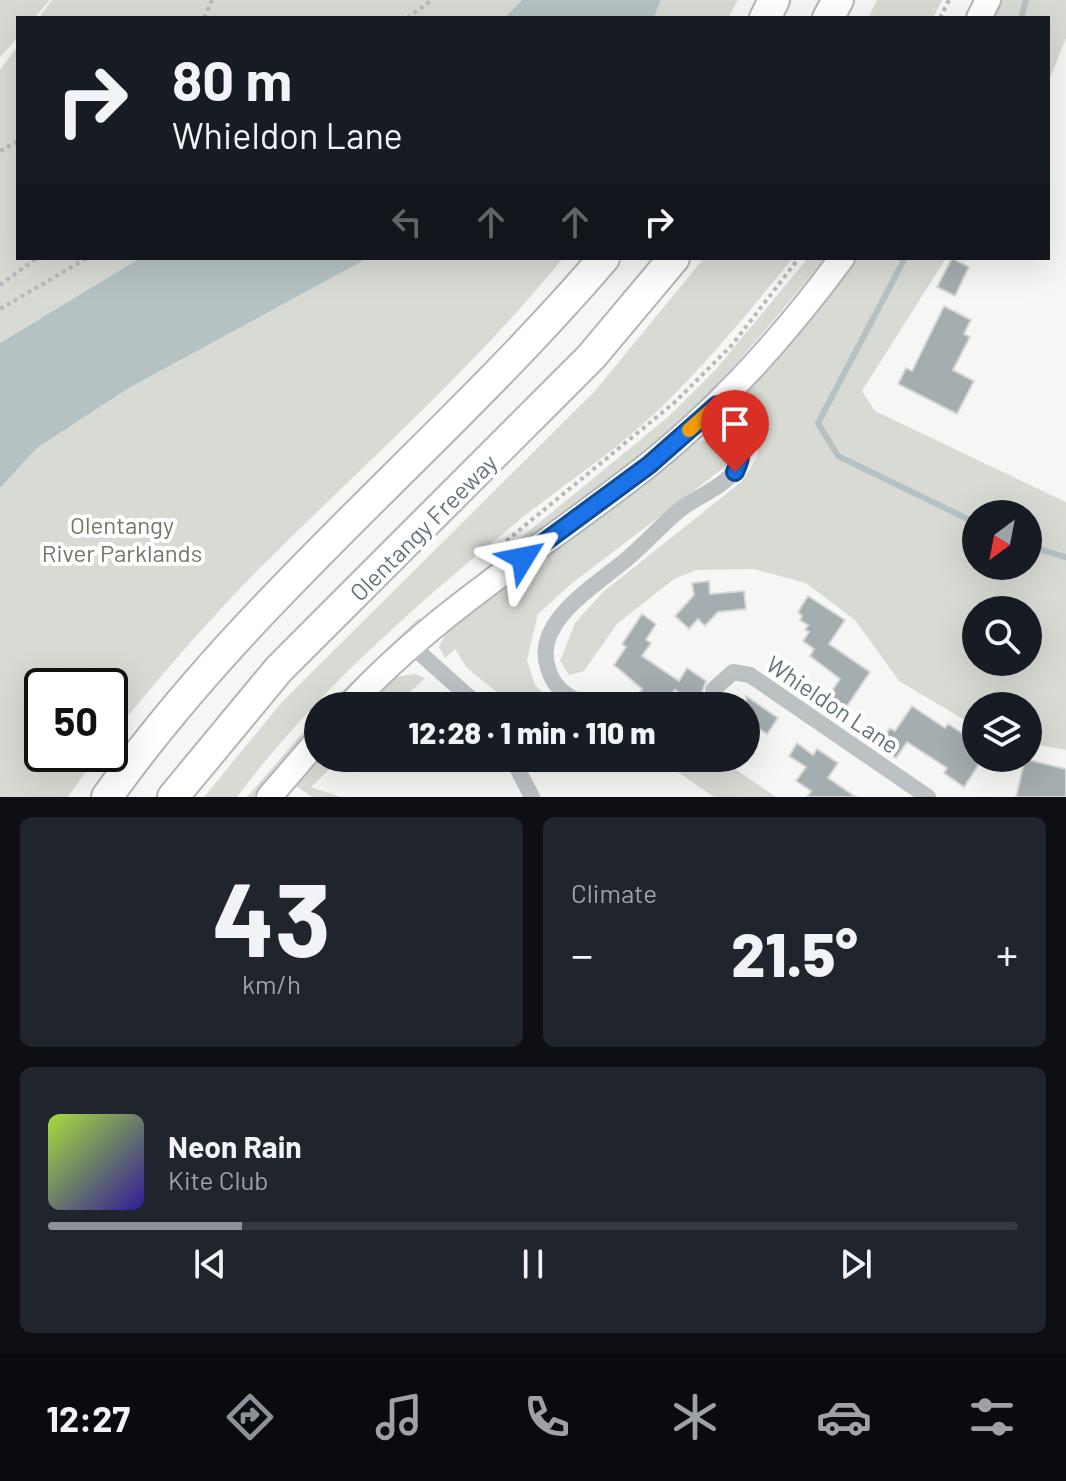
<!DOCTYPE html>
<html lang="en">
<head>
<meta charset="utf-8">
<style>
	:root { --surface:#171b24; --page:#20242c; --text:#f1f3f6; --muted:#9ea1a6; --line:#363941; --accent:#8c9099 }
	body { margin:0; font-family:Barlow,sans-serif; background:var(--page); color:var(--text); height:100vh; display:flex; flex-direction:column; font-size:30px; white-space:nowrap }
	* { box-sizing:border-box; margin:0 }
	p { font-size:26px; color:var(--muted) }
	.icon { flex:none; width:44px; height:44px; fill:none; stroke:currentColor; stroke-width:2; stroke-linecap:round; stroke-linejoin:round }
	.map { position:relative; height:797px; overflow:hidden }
	.sheet { display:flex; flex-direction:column; gap:20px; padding:20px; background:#0d0f14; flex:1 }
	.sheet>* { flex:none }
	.guide { position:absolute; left:16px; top:16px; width:1034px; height:244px; border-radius:0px; box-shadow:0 8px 32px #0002; background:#171b24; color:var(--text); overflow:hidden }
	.needle { width:52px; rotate:212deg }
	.fabs { position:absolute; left:962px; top:500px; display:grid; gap:16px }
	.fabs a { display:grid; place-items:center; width:80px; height:80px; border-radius:50%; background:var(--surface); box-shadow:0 8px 32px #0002; font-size:40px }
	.speed { position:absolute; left:24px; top:668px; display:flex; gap:16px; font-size:40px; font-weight:700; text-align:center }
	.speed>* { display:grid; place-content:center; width:104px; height:104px; border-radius:50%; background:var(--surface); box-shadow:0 8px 32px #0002; line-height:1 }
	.speed .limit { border:4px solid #111; border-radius:12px; background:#fff; color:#111 }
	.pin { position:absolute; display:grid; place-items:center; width:68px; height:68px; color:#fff; margin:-82px -34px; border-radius:50% 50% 50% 0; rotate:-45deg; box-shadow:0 0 8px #0007 }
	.pin .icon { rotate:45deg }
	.me { position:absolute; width:88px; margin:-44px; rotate:55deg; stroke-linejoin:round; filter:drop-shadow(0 0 6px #0008) }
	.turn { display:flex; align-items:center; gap:28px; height:168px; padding:0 24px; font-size:36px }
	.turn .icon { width:104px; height:104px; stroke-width:2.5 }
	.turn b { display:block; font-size:56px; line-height:68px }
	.lanes { display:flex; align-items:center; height:76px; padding:0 24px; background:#0003; justify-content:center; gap:40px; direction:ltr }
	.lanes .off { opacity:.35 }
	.big { font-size:60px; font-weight:800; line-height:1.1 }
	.sheet .card { flex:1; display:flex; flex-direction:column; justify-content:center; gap:12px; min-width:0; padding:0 28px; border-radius:12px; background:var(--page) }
	.sheet .dial { align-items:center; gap:0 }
	.dial b { font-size:104px; line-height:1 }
	.song { display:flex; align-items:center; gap:24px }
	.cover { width:96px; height:96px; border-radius:12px; background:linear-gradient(135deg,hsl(80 70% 55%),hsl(250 70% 35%)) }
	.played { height:8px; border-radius:4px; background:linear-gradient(90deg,var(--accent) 20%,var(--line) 20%) }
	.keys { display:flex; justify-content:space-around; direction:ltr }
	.heat { display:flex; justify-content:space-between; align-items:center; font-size:44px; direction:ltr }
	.sheet .tiles { flex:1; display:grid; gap:20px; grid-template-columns:1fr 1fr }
	.card:last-child { grid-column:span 2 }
	.trip { position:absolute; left:304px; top:692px; width:456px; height:80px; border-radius:40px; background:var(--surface); box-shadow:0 8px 32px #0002; font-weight:800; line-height:80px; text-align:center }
	.menu { display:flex; height:128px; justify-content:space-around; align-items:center; background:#090b0e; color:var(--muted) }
	.menu .icon { width:56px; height:56px }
	.menu .on { color:var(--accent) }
	.menu b { font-size:36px; color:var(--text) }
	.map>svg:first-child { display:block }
	.green { fill:#d7dbd3; fill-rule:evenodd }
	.water { fill:#b5c2c4 }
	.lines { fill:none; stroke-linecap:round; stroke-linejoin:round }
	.stream { stroke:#b5c2c4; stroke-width:6 }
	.building { fill:#a4adb0; stroke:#d8d8d6; stroke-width:2 }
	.secondary-casing { stroke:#b1b7ba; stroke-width:28 }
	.highway-casing { stroke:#b2b6b8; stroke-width:34 }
	.path { stroke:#b6babc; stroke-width:4; stroke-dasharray:4 4; stroke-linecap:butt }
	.street { stroke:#bcc1c3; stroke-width:16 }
	.secondary { stroke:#fff; stroke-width:24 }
	.highway { stroke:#fff; stroke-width:30 }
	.route-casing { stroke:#114b97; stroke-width:20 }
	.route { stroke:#1a73e8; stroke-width:14 }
	.slow { stroke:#f59e0b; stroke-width:14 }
	.labels { text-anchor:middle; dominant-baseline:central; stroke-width:8; stroke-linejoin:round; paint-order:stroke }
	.park-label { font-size:24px; fill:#6d7967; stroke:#fff }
	.street-label { font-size:24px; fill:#65757c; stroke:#fff }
</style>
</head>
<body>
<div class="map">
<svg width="1066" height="797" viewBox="0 0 1066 797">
	<rect width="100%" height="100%" fill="#f6f6f4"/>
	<path class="green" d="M0 0H50L34 18H18V37L0 57Z
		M52 0H522L504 18H39Z
		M661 0H738L728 18H654Z
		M877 0H942L933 18H868Z
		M997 0H1066V38L1048 83V18H989Z
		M18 46V258H140L0 343V70Z
		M368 258H563C473 369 364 464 262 566 208 620 158 679 110 738V686H42V754H98L68 797H0V488L37 448 129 388Z
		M704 258H793C745 316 699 374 643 424 605 458 562 486 523 517 419 602 317 690 237 797H204L282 702 595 391Z
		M808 258H825C773 321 723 384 662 439 607 488 544 527 484 568L668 417 716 369Z
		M854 258H946L862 391 875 411 1066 502V750L1028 743V706H976L975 726 899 681 855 620 806 583 754 569 696 570 674 579 617 624 584 671 569 675 560 661 575 623 603 592 741 482C746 474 754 465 757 455 766 422 735 415 755 378ZM976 514H1028V566H976ZM976 610H1028V662H976Z
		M707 440 724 445 729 454 726 466 571 584 538 614 527 660 535 685 557 706H514L467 668 455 649 445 658 439 647 447 631 490 595 695 442Z
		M419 618 423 622 335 706H327Z
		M414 674 425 678 395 706H363L394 677Z
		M318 715V724L254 797H247Z
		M318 758H341L311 787 341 797H312L296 786 304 772Z
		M587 758H719L776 797H714L672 768Z"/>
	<path class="water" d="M522 0H661L654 18H504Z
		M140 258H368L129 388 37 448 0 488V343Z"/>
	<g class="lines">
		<path class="stream" d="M1021 18 1026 0
			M905 258 818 423 838 456 976 523
			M1028 546 1066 557"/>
	</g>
	<path class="building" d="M952 258 969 267 955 296 937 287Z
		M944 306 971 320 964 334 970 337 953 370 974 381 957 414 898 384 906 368 912 371Z
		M709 581 710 594 744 591 746 609 718 612 705 626 698 619 689 629 675 616 694 595 692 583Z
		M808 596 845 620 829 644 870 672 839 718 822 706 840 679 810 656 814 649 803 641 809 632 805 630 808 625 800 620 802 616 798 612Z
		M642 614 656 624 646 640 651 643 642 656 679 681 687 668 706 681 702 692 689 700 675 690 666 702 656 695 651 702 639 694 642 689 614 665 626 647 622 644Z
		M746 696 778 718 767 734 746 720Z
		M912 706 945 728 948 724 976 742V758H983L964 787 944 773 947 768 907 742 896 758 878 746 890 728 895 731Z
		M797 743 813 755 817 749 838 763 828 778 856 797H807L811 791 796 781 806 767 789 756Z
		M1025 759 1066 769V797H1016Z"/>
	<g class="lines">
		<defs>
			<path id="secondary" d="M979 18 988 0
				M349 706C436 611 547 545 647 466 721 407 786 334 842 258
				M269 797 318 740"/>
			<path id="highway" d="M765 18 774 0
				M828 18 838 0
				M107 797C249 597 445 444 604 258
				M173 797 279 669 591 357 674 258"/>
		</defs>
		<use href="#secondary" class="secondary-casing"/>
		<use href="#highway" class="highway-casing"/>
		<path class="path" d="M204 18 212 0
			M407 18 432 0
			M940 18 949 0
			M0 151 18 141
			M0 285 37 258
			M0 309 87 258
			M500 546 675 402 732 345 799 258
			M322 706 329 698
			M309 720 318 710"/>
		<path class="street" d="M412 646 479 706
			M713 690 733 672 750 675 928 797
			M592 706C571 700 554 690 548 668 532 621 598 584 628 558 647 542 663 523 682 508 701 494 735 483 741 458 747 435 731 420 717 405
			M698 706 702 703
			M512 758 532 797"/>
		<use href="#secondary" class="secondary"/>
		<use href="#highway" class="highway"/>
	</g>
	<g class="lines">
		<defs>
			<path id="route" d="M523 558 649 465 717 405C737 428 749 443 735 472"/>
		</defs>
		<use href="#route" class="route-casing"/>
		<use href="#route" class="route"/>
		<path class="slow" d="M689 430 717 405 735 426"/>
	</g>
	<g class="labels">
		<g class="park-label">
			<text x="122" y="524">Olentangy<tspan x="122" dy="28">River Parklands</tspan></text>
		</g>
		<g class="street-label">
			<text transform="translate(423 527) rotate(-45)">Olentangy Freeway</text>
			<text transform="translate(833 704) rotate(34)">Whieldon Lane</text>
		</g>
	</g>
</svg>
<div class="fabs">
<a><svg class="needle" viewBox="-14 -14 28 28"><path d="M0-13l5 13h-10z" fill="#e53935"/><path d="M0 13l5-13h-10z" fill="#9ea1a6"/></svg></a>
<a><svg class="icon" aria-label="search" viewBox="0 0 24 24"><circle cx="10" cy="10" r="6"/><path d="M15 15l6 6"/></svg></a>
<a><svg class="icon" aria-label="layers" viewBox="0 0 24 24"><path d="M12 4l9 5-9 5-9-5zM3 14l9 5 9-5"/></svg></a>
</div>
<div class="speed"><div class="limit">50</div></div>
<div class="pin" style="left:735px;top:472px;background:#d93025"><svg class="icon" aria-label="arrive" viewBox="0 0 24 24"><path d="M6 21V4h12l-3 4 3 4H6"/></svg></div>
<svg class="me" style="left:523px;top:558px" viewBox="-20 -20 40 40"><path d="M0-17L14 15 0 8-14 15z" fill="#1a73e8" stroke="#fff" stroke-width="4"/></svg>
<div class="trip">12:28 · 1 min · 110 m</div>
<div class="guide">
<div class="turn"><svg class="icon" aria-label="right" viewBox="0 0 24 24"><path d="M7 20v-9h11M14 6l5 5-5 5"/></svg><div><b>80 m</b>Whieldon Lane</div></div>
<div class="lanes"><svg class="icon off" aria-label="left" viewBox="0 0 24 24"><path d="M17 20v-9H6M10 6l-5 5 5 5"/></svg><svg class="icon off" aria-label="ahead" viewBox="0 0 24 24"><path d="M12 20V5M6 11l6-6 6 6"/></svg><svg class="icon off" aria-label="ahead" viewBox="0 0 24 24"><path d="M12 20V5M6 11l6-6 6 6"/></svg><svg class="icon" aria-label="right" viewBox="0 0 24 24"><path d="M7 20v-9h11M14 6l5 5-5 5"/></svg></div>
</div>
</div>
<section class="sheet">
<div class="tiles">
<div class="card dial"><b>43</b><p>km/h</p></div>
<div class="card"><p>Climate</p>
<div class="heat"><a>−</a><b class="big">21.5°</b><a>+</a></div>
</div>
<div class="card">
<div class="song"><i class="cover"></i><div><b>Neon Rain</b><p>Kite Club</p></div></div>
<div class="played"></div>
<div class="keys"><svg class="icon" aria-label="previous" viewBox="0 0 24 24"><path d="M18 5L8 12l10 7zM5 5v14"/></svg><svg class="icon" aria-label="pause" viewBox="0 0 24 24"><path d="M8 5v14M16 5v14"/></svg><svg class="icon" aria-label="next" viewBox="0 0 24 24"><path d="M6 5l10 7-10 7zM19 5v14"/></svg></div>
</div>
</div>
</section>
<nav class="menu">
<b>12:27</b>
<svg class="icon on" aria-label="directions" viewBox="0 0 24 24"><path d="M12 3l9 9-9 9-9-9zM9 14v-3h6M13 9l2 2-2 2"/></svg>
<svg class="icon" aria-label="music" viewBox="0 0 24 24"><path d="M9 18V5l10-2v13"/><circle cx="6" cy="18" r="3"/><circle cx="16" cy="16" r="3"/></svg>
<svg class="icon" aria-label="phone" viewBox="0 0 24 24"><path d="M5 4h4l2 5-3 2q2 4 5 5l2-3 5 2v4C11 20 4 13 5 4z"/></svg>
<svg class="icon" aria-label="climate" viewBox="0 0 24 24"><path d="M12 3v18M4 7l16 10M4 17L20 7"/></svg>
<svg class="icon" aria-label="car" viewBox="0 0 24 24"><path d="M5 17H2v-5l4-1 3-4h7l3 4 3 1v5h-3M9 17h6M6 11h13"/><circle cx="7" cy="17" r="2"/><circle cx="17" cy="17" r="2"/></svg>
<svg class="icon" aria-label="filters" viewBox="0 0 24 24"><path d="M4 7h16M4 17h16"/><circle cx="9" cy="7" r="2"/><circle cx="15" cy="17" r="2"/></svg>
</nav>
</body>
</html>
